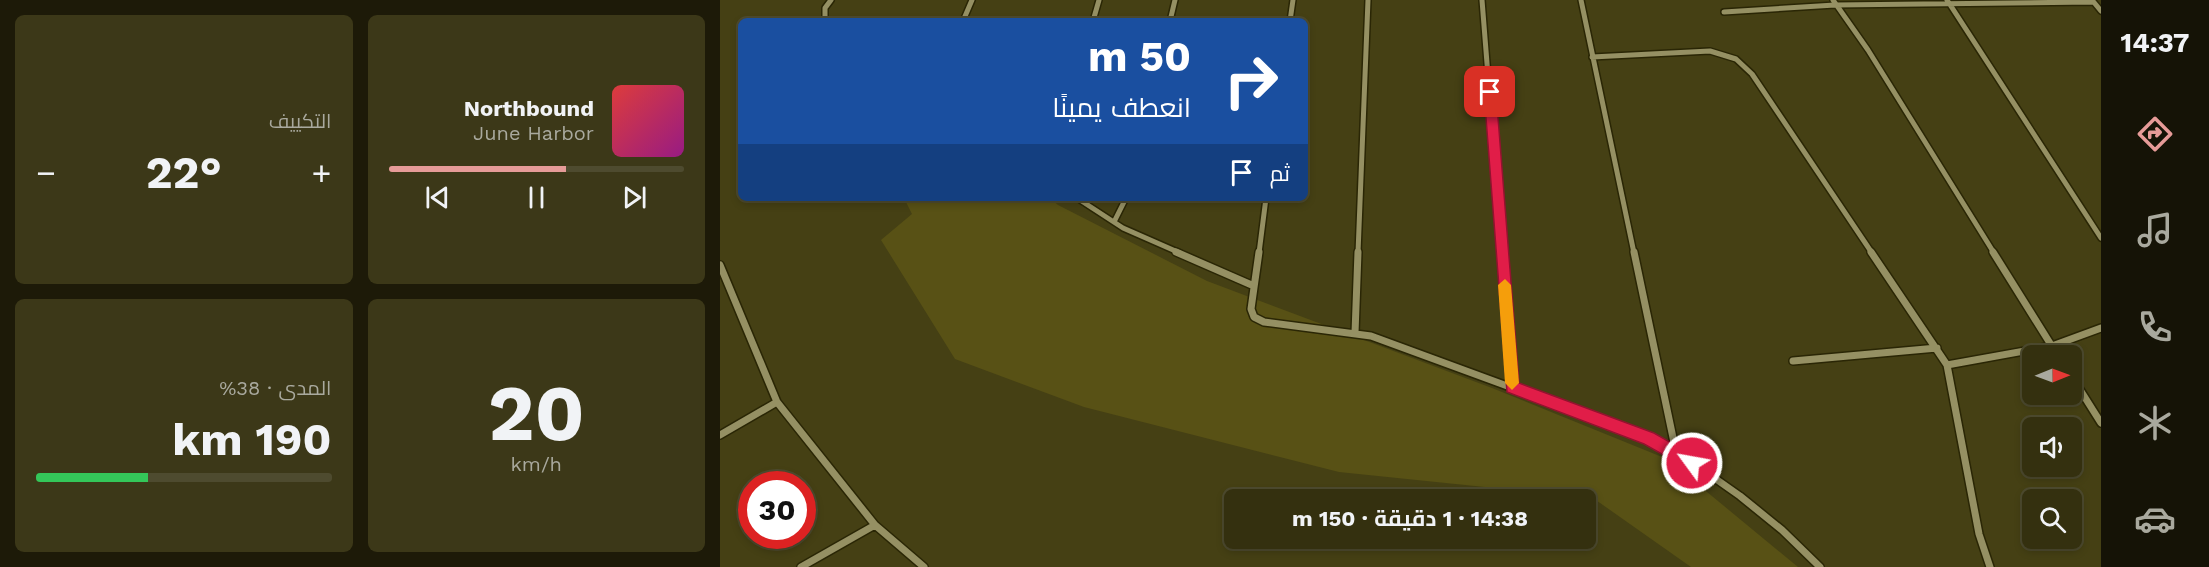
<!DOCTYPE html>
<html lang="ar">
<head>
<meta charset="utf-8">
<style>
	:root { --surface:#34300f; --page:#3c3818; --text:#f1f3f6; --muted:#a9a99e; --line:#4e4b2f; --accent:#e69b98 }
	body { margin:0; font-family:"Work Sans",Cairo,sans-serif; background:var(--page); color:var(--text); direction:rtl; height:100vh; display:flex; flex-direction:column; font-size:22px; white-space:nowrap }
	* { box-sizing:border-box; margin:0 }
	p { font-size:20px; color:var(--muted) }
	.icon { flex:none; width:33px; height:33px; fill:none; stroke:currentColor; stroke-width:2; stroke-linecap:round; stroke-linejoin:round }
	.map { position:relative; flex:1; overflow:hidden; direction:ltr }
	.side { display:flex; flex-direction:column; gap:15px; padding:15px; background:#1d1a08; width:720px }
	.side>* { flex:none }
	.banner { position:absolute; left:18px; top:18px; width:570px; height:183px; border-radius:9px; box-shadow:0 3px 9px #0003,0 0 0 2px var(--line); direction:rtl; background:#1a4fa0; color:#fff; overflow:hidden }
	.needle { width:39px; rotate:89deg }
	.tools { position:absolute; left:1302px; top:345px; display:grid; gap:12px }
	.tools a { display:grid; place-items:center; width:60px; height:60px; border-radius:9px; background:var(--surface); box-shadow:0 3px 9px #0003,0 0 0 2px var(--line); font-size:30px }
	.speed { position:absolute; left:18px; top:471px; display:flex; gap:12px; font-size:30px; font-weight:700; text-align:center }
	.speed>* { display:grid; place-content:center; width:78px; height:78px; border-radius:50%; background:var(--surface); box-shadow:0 3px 9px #0003,0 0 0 2px var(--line); line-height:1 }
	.speed .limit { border:9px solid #d22; background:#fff; color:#111 }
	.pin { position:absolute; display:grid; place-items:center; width:51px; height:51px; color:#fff; margin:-26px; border-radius:12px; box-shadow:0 3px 9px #0006 }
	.me { position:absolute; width:66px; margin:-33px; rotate:302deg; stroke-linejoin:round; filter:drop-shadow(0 0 4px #0008) }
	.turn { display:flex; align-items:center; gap:21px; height:126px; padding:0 18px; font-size:27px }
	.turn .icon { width:78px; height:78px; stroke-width:2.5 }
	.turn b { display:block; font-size:42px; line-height:51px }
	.then { display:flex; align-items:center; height:57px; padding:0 18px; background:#0003; gap:12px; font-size:22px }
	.big { font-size:45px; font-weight:700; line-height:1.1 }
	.side .widget { flex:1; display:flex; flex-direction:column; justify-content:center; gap:9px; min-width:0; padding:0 21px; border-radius:9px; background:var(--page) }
	.side .dial { align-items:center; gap:0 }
	.dial b { font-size:78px; line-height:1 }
	.song { display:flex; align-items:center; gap:18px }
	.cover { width:72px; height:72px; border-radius:9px; background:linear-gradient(135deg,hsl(0 70% 55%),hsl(310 70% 35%)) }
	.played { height:6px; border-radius:3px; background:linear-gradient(90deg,var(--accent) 60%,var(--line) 60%) }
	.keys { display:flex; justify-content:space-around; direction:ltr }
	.heat { display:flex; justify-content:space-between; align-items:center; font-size:33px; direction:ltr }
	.charge { height:9px; border-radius:4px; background:linear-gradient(90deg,#34c759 38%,var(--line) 0) }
	.side .tiles { flex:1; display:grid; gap:15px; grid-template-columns:repeat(2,1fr) }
	.trip { position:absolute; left:504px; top:489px; width:372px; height:60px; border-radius:9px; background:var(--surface); box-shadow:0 3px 9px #0003,0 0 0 2px var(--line); font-weight:700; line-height:60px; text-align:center; direction:rtl }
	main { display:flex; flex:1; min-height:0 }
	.dock { display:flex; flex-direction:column; width:108px; justify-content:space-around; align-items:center; background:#151306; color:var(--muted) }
	.dock .icon { width:42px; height:42px }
	.dock .active { color:var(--accent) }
	.dock b { font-size:27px; color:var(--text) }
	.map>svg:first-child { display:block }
	.green { fill:#585115 }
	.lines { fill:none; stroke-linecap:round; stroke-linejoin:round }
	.street-far1-casing { stroke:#2a2605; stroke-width:8 }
	.street-casing { stroke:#2a2605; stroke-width:10 }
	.street-far1 { stroke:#959063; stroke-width:5 }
	.street { stroke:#959063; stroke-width:7 }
	.route { fill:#e11d48; stroke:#92132f; stroke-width:1.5 }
	.slow { fill:#f59e0b }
</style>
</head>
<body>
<main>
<nav class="dock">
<b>14:37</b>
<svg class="icon active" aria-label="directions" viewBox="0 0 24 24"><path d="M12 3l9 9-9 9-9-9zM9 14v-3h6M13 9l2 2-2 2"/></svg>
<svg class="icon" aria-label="music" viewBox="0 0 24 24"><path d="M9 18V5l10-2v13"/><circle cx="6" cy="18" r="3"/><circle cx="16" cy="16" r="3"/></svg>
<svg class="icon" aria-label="phone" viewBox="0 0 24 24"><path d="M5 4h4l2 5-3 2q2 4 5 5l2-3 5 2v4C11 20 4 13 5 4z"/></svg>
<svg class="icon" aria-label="climate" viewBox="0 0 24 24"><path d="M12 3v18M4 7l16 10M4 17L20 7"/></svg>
<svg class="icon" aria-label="car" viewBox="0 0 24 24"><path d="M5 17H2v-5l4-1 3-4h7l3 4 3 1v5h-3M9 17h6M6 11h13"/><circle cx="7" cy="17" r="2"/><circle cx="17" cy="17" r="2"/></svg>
</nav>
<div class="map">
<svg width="1381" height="567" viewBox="0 0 1381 567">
	<rect width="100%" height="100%" fill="#454014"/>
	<path class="green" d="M184 198H330L338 205 487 281 772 388 947 459 1078 567H971L873 498 619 472 364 407 235 359 161 240 192 214Z"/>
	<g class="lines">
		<defs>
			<path id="street-far1" d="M762 0 782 253
				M861 0 914 253
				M1113 0 1148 50 1274 253
				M1227 0 1381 238
				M1372 0 1381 11
				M1004 12 1115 5 1373 2
				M105 21V8L111 0
				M243 21 252 0
				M373 21 379 0
				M450 21 455 0
				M570 21 573 0
				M872 57 990 51 1016 59 1032 74 1152 253
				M357 198 403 228 460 253
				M394 222 406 198
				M539 253 546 198
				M638 253 648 0"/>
			<path id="street" d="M456 252 534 286
				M539 252 531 309 534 317 544 322 651 336 929 438 976 465 1020 496 1062 530 1100 567
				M782 252 792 387
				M914 252 956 452
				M1151 252 1227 365 1259 534 1270 567
				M1273 252 1338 356
				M0 265 57 402 155 525 204 567
				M635 333 638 252
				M1073 361 1217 348
				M1227 365 1332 346 1381 328
				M1352 377 1381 423
				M0 435 57 402
				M81 567 155 525"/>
		</defs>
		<use href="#street-far1" class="street-far1-casing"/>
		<use href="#street" class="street-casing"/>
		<use href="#street-far1" class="street-far1"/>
		<use href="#street" class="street"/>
	</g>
	<path class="route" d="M770 88 776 92 799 383 934 433 978 458 980 463 978 469 972 471 924 444 787 392 764 92Z"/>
	<path class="slow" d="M785 279 791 285 799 383 792 390 785 383 778 285Z"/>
</svg>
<div class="tools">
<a><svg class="needle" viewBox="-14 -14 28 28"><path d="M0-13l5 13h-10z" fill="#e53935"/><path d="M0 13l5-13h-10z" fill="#a9a99e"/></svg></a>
<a><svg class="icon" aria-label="sound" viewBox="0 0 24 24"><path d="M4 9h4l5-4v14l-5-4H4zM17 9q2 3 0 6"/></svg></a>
<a><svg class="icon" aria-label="search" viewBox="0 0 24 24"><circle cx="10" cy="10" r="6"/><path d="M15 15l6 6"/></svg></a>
</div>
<div class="speed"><div class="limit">30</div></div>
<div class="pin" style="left:770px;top:92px;background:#d93025"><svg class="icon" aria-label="arrive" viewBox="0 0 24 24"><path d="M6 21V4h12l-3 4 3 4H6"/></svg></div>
<svg class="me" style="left:972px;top:463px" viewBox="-20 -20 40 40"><circle r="17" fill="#e11d48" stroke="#fff" stroke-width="3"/><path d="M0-11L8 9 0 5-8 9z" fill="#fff"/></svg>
<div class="trip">14:38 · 1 دقيقة · 150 m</div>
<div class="banner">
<div class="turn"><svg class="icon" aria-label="right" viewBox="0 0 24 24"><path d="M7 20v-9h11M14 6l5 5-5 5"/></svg><div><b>50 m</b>انعطف يمينًا</div></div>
<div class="then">ثم<svg class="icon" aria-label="arrive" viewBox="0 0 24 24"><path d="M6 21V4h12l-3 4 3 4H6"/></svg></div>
</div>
</div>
<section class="side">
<div class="tiles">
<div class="widget">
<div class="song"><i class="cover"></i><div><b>Northbound</b><p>June Harbor</p></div></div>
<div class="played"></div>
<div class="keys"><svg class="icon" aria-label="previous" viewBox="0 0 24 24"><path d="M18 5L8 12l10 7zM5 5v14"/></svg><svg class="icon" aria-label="pause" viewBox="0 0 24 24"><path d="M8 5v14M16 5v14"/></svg><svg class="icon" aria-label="next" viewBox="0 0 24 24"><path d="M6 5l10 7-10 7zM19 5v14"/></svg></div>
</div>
<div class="widget"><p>التكييف</p>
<div class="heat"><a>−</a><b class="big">22°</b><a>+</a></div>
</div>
<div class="widget dial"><b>20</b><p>km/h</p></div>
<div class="widget"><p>المدى · 38%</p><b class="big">190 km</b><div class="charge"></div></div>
</div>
</section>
</main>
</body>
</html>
